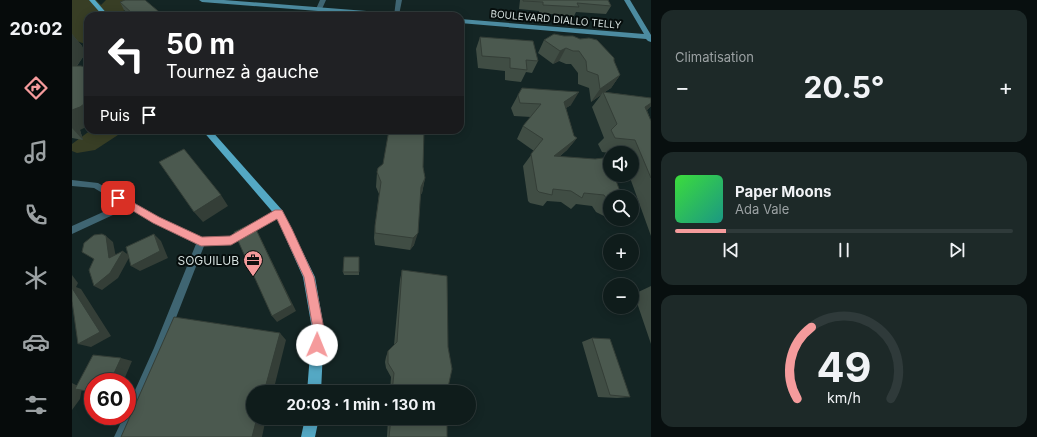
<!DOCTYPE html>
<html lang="fr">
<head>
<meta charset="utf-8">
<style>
	:root { --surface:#0f1c1b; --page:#1d2928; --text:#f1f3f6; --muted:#9ba1a3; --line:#2f3a3a; --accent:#f59b9c }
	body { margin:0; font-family:Inter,sans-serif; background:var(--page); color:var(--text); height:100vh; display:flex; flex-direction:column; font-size:15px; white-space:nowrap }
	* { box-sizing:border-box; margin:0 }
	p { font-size:13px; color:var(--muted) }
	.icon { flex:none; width:22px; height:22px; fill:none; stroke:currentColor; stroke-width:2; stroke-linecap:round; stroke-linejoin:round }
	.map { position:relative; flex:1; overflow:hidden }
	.details { display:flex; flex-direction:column; gap:10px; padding:10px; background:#080f0f; width:386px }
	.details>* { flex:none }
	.banner { position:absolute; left:12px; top:12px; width:380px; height:122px; border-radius:12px; box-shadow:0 2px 10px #0003,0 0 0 1px var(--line); background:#202124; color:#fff; overflow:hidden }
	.fabs { position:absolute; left:531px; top:146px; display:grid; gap:8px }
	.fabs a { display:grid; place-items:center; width:36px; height:36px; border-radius:50%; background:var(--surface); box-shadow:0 2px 10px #0003,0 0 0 1px var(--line); font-size:20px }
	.speed { position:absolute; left:12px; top:373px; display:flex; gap:8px; font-size:20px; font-weight:700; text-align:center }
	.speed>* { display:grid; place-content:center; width:52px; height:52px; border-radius:50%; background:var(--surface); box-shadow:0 2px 10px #0003,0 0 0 1px var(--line); line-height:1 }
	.speed .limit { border:6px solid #d22; background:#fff; color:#111 }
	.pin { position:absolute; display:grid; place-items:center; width:34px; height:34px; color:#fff; margin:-17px; border-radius:8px; box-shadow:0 2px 6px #0006 }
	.me { position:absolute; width:44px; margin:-22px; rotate:1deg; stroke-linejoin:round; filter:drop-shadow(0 0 3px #0008) }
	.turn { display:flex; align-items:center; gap:14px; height:84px; padding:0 16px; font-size:18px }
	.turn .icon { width:52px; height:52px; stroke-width:2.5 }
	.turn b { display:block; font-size:28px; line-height:34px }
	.then { display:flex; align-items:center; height:38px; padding:0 16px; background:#0003; gap:8px; font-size:15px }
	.big { font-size:30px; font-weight:700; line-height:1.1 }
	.details .card { flex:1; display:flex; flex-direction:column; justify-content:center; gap:6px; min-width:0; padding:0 14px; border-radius:12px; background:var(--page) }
	.details .dial { align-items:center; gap:0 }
	.dial svg { height:104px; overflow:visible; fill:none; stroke:var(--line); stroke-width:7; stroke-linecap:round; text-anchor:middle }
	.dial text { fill:var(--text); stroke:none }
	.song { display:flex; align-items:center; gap:12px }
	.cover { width:48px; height:48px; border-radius:6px; background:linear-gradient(135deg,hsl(120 70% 55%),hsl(170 70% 35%)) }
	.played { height:4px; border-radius:2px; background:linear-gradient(90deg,var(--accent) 15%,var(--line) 15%) }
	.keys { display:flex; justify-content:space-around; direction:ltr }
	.heat { display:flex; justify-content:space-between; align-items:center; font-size:22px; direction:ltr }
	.trip { position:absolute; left:174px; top:385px; width:230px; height:40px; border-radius:20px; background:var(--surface); box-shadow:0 2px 10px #0003,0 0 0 1px var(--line); font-weight:700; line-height:40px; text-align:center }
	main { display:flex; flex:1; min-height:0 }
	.tab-bar { display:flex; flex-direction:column; width:72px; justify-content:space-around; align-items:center; background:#060b0b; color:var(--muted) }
	.tab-bar .icon { width:28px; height:28px }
	.tab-bar .selected { color:var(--accent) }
	.tab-bar b { font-size:18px; color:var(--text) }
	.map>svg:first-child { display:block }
	.green { fill:#383e25 }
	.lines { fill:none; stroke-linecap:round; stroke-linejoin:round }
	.lane { fill:#3f6572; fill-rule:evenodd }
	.street { fill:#3f6572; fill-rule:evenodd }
	.secondary { fill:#4c8ba0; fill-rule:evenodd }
	.primary { fill:#54a8c4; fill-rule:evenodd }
	.wall { fill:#404d44 }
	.shaded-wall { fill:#343e37 }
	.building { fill:#4b594f; stroke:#343e37 }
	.route { fill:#f59b9c; stroke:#9f6565 }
	.labels { text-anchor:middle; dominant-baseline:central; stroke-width:4; stroke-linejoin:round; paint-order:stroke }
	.far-street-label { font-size:10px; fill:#d4dfdd; stroke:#060d0c }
	.poi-label { font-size:12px; fill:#d4dfdd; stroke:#060d0c; text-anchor:end }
</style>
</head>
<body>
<main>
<nav class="tab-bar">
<b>20:02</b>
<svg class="icon selected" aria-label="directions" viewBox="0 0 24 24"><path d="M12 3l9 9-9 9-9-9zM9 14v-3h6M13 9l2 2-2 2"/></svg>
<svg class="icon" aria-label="music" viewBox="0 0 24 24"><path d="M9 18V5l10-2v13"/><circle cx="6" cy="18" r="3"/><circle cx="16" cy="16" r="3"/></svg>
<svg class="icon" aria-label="phone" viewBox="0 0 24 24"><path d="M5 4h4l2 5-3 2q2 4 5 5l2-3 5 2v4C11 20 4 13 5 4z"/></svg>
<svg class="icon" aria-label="climate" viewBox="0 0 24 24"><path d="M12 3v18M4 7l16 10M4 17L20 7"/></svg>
<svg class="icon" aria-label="car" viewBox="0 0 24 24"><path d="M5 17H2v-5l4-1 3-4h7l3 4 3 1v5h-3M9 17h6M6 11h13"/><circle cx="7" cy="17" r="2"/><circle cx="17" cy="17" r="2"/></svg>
<svg class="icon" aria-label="filters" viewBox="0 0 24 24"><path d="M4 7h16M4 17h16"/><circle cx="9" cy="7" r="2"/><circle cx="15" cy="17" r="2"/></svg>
</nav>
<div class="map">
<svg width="579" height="437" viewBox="0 0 579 437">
	<rect width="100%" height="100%" fill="#142524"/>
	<path class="green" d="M0 0H24L29 5 34 0H67L50 12 41 14V16H16V47L13 44 2 40 0 35Z
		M19 130H58L49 133 23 150 5 153 0 151V144Z"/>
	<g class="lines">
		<path class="lane" d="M0 180 26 183 87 218 130 238 158 236 204 211H210L211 213 210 215 162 243 132 246 91 351 54 437H42L52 416H55V408L82 348 124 244 81 222 56 208 0 234V226L49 204 22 188 0 186Z"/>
		<path class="street" d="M248 0H254L250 9 247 11 244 9Z
			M324 0H330L327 15 322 16Z"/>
		<path class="secondary" d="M127 0H152L333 14 336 16H310L130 2Z
			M552 0H558L579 35V42L576 41 574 39 388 23V19L572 34Z"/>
		<path class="primary" d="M17 0H23L37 16H31Z
			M130 130H139L210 210 243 277 252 329 249 392H235L240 329 231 277 204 216Z
			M233 418H247L243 437H229Z"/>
	</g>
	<path class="wall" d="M448 0H536L539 6 534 14 504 12 502 16 467 13V11L447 9Z
		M48 2 92 16H59L52 10Z
		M0 34 10 46 12 51 11 57 5 66 8 130 11 140 0 138Z
		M408 37 466 61 460 73 454 72 449 82 433 80V71L406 68 404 49Z
		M472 40 542 61 548 75 539 88 533 92 579 98V106L575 110 579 121V236L557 175H560V153H538L530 152 526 144 532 138 520 107 529 95 519 102 517 88 506 84V73L499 64H494L487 61 481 64 466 53Z
		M446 95 499 105 494 108 502 136 505 138 495 150 487 157 538 197V219L524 212 520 206 504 204 499 209 489 202 475 201 471 206 458 203 456 201 451 166 462 151 445 139 451 126 459 117 442 116 439 108Z
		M351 167 353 178 350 193 348 195 342 245 338 250 303 245 302 238 303 226 307 194 304 187 305 172Z
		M287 257V275H272L271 272Z
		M330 270 375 392H318L319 377 314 368 313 362 314 357 316 351 322 345 328 280Z
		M579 286V344L562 294Z
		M520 338 558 397 545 398 526 397 510 342Z
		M316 418H375V437H315Z"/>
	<path class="shaded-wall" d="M0 34 10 46 12 51 11 57 0 72Z
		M494 48 487 61 481 64 488 51Z
		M548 75 539 88 531 93V92L529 95 519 102 528 89Z
		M507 92 499 105 484 114 492 102Z
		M16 101V126L8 130 11 140 0 128V110Z
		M579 103V106L571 114 573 107Z
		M505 138 495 150 473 168 482 156Z
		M353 178 350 193 345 201 349 187Z
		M149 195 156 206 131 222 122 212Z
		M181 223 186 233 224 311 205 322 200 316Z
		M346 233 342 245 338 250 341 238Z
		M82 234 89 241 96 258 68 271 59 266Z
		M34 236 41 242 45 262 37 258Z
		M51 251 58 256 46 278 30 290 22 286Z
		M0 275 6 283 4 287 9 289 39 336 19 347 6 344 0 296Z
		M208 333 214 340 201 392H192Z
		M49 358 60 361 51 382H38Z
		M0 383 10 388 8 399 0 410Z
		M185 418H194L190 437H180Z"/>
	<path class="building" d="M53 0H73L92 16H61L62 15 48 2Z
		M451 0H536L539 6 505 3 507 7 471 5V2L451 1Z
		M104 12 125 13 123 16H101Z
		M482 34 492 36H501L508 39 517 38 525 40 542 58V61L548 75 528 89 526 75 515 71 514 61 507 51H501L494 48 488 51 472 40Z
		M408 37 461 41 466 61 454 60 455 70 438 68V58L410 56Z
		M0 66H9L16 68V101L8 107 0 110Z
		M450 88 507 92 492 102 502 136 505 138 482 156 523 159 531 158 537 162 538 164V175H542L550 197H538V202L536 201 532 195 512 193 510 198 499 191 481 189 480 195 467 192 465 190 459 154 471 139 451 126 469 104 448 103 446 95Z
		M531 92 579 98V103L573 107 579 121V178L563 140 543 138 539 130 545 124Z
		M317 130H352L351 167 353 178 349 187 346 233 341 238 303 233V226L309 182 305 172 306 168 311 164Z
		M112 149 149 195 122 212 87 162Z
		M181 223 220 305 200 316 162 232Z
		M30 234 34 236 37 258 51 251 38 273 22 286 17 270 22 259 10 252 12 243 22 235Z
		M82 234 88 251 59 266 54 247Z
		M272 257H287V272H271Z
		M330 270 375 276 376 347 380 369 375 392H320L322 373 316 363V351L325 342Z
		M0 288 28 332 6 344 0 301Z
		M102 317 208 333 192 392H181V418H185L180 437H49Z
		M520 338 538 339 558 397 538 395Z
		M21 355 49 358 38 382H21V392L3 389Z
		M319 418H375V437H317Z"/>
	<path class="route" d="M46 194 87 217 130 237 158 236 203 210H210L220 229 242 277 252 329 249 349 245 350 241 349 239 345 241 329 232 277 205 219 159 245 129 246 81 223 43 200 41 198Z"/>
	<defs>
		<symbol id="office-pin" viewBox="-11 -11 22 30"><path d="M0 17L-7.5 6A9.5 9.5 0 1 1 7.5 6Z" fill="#f59b9c" stroke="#060d0c"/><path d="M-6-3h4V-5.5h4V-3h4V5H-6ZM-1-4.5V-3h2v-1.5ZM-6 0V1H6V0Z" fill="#111"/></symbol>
	</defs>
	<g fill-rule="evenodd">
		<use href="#office-pin" x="170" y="249" width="22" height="30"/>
	</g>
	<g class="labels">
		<g class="far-street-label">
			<text transform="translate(484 19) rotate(5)">BOULEVARD DIALLO TELLY</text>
		</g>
		<g class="poi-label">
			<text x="167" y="260">SOGUILUB</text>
		</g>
	</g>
</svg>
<div class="fabs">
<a><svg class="icon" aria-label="sound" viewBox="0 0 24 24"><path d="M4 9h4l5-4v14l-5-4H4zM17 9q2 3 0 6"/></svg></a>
<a><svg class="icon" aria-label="search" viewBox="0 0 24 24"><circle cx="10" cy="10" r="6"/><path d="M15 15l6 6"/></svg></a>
<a>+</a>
<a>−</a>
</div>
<div class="speed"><div class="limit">60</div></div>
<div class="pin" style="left:46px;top:198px;background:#d93025"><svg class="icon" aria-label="arrive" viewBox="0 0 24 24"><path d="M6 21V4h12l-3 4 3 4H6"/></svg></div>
<svg class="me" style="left:245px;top:345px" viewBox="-20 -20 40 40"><circle r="19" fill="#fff"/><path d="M0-13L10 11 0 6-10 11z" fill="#f59b9c"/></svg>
<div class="trip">20:03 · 1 min · 130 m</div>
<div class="banner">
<div class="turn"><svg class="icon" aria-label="left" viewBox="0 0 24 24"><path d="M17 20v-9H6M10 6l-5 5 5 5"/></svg><div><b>50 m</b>Tournez à gauche</div></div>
<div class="then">Puis<svg class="icon" aria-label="arrive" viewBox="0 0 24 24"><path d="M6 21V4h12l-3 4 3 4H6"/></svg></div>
</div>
</div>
<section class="details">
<div class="card"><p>Climatisation</p>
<div class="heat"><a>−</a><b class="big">20.5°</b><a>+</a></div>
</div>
<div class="card">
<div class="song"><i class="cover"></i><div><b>Paper Moons</b><p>Ada Vale</p></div></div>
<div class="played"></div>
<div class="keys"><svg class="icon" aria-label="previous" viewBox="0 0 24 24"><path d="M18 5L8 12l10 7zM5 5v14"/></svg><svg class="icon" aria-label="pause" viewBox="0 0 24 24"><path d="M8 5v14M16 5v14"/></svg><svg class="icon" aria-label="next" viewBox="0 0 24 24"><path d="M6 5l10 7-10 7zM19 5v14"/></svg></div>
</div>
<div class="card dial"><svg viewBox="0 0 100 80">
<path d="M14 69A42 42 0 1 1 86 69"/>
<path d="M14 69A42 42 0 0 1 25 14" stroke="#f59b9c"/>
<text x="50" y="56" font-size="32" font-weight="700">49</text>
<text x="50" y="72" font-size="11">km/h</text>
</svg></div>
</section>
</main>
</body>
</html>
